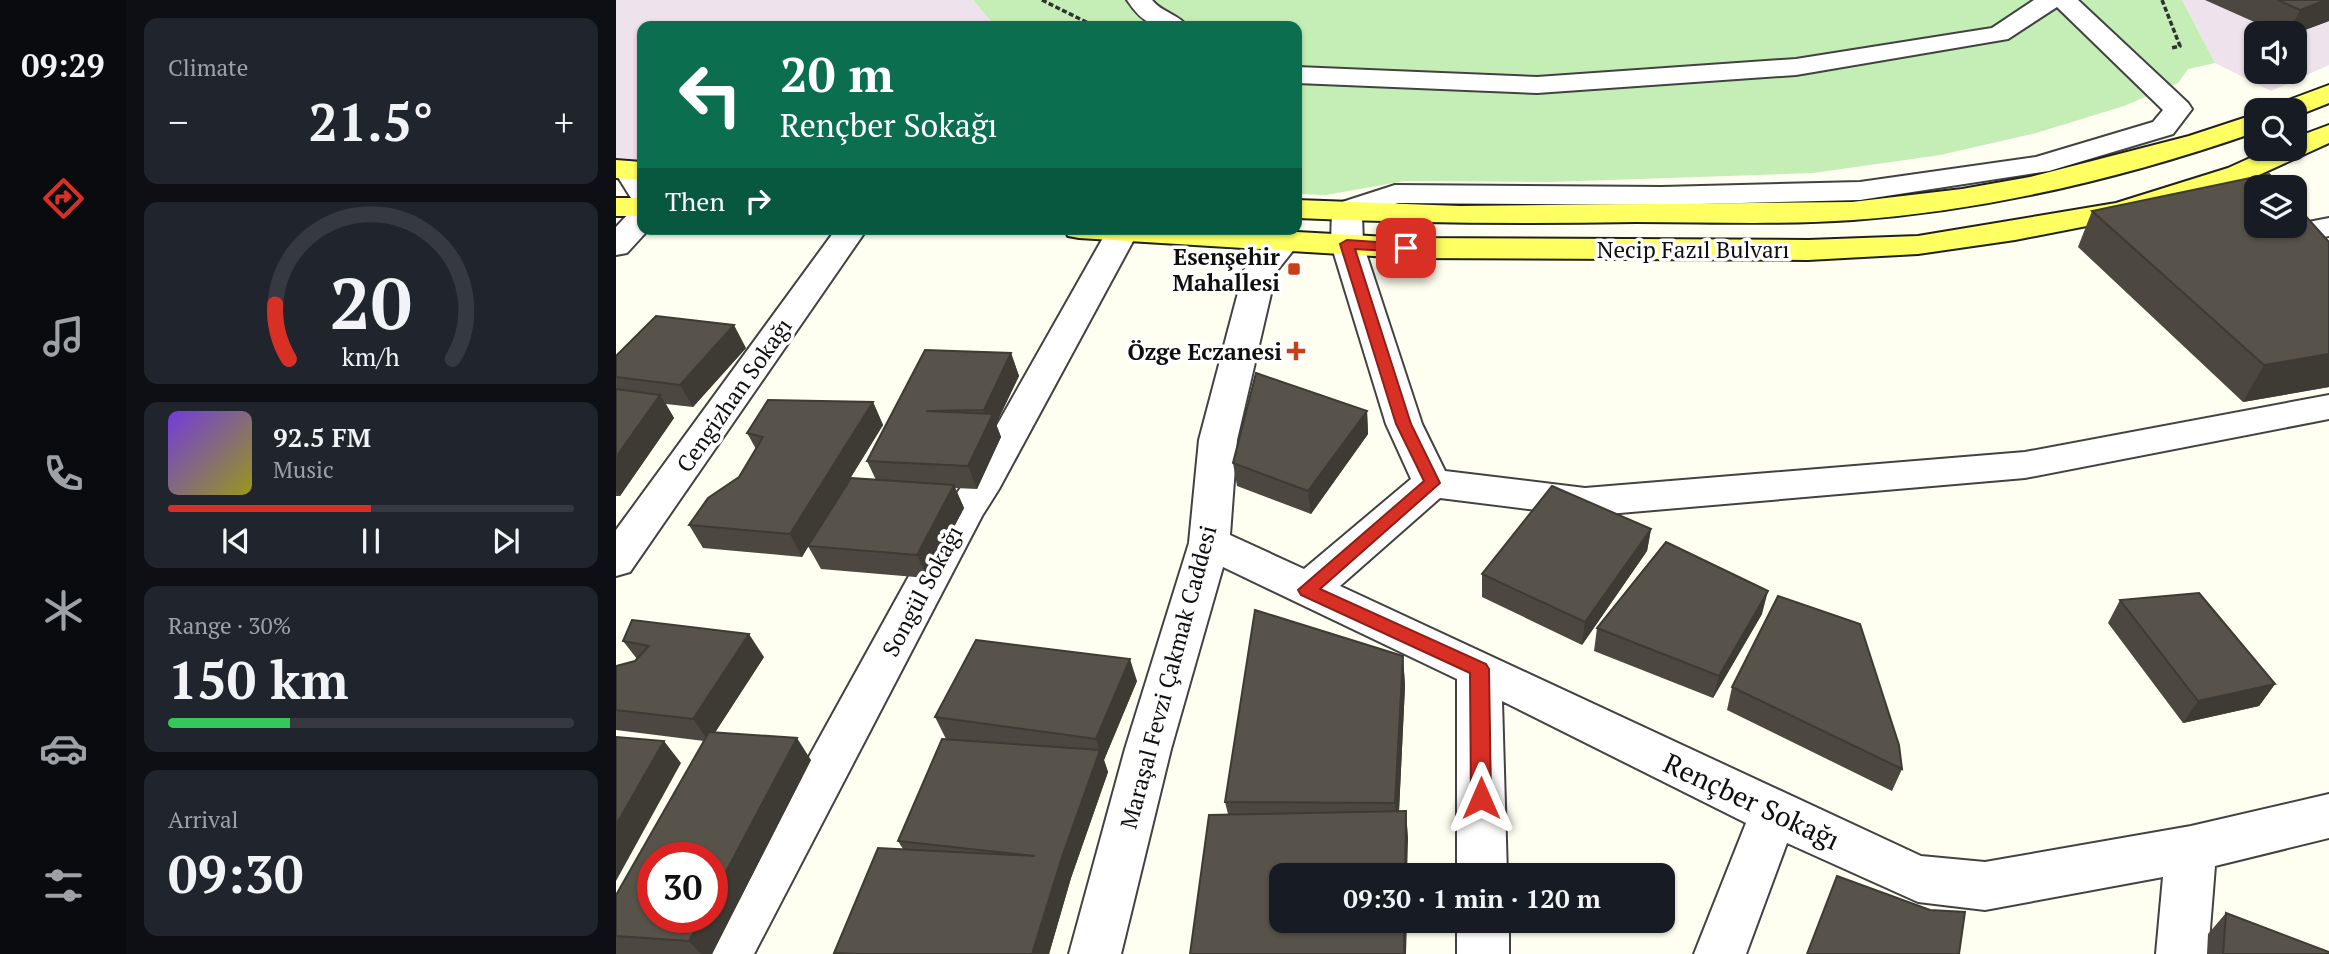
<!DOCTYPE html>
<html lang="en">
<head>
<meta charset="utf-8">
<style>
	:root { --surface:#171b24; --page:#20242c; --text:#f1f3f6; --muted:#9ea1a6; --line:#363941; --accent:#d93025 }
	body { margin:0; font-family:"PT Serif",serif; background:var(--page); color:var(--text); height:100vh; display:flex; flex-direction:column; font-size:26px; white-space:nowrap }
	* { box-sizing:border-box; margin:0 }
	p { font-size:23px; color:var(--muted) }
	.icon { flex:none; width:38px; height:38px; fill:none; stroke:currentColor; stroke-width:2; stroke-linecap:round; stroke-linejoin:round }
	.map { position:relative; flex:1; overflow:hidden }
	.sheet { display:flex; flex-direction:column; gap:18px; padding:18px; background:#0d0f14; width:490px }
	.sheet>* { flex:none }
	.guide { position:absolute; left:21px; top:21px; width:665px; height:214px; border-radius:14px; box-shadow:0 2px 5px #0004; background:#0b6e4f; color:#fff; overflow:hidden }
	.fabs { position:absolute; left:1628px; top:21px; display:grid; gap:14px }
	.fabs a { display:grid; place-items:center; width:63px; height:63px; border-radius:14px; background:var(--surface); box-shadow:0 2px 5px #0004; font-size:35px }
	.speed { position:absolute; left:21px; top:842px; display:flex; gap:14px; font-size:35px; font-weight:700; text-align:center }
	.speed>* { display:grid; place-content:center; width:91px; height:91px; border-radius:50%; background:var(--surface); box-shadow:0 2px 5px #0004; line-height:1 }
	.speed .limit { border:10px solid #d22; background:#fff; color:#111 }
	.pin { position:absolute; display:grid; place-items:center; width:60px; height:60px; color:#fff; margin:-30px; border-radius:14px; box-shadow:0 4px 10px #0006 }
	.me { position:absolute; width:77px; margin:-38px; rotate:0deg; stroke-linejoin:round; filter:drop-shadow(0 0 5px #0008) }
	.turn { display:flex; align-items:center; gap:24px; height:147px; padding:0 28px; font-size:32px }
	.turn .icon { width:91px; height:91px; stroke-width:2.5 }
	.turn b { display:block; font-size:49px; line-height:60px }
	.then { display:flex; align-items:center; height:66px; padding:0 28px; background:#0003; gap:14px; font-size:26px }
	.big { font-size:52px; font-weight:700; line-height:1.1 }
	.sheet .tile { flex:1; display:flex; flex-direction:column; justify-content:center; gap:10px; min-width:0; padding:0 24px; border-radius:14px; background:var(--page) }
	.sheet .dial { align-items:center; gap:0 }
	.dial svg { height:182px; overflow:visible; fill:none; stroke:var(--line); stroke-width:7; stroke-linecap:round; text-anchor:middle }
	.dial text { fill:var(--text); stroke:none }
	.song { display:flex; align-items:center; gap:21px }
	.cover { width:84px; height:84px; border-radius:10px; background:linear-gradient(135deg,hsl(260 70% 55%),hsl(60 70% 35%)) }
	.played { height:7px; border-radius:4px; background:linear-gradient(90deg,var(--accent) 50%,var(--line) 50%) }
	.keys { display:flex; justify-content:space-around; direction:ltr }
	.heat { display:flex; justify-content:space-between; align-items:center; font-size:38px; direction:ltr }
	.charge { height:10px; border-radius:5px; background:linear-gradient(90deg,#34c759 30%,var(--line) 0) }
	.trip { position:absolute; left:653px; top:863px; width:406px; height:70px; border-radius:14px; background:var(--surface); box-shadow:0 2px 5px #0004; font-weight:700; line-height:70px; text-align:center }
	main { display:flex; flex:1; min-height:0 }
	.menu { display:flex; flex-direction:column; width:126px; justify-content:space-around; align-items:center; background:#090b0e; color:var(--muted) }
	.menu .icon { width:49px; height:49px }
	.menu .selected { color:var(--accent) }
	.menu b { font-size:32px; color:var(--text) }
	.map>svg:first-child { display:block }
	.industrial { fill:#eee2ec; fill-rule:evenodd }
	.green { fill:#c5edb6 }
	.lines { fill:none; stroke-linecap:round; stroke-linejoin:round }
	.street-casing { stroke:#424242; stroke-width:4 }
	.primary-casing { stroke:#202020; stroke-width:4 }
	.path { stroke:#313131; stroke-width:3.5; stroke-dasharray:5 2.5; stroke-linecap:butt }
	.street { fill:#fff; fill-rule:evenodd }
	.primary { fill:#feff60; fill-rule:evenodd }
	.wall { fill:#4c4740 }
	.shaded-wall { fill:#3e3a34 }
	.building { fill:#58534a; stroke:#3e3a34; stroke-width:2 }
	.route { fill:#d93025; stroke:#8d1f18; stroke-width:2 }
	.poi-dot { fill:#ca3f1b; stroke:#fff; stroke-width:2.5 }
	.labels { text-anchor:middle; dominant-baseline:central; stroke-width:7; stroke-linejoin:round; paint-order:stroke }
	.street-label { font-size:23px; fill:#0f0f0f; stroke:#fff }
	.poi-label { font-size:23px; font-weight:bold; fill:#0f0f0f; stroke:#fff; text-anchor:end }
	.near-street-label { font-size:28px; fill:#0f0f0f; stroke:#fff }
</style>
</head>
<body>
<main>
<nav class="menu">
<b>09:29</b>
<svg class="icon selected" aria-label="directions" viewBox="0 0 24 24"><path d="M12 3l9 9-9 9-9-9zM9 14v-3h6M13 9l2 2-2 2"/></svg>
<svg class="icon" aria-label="music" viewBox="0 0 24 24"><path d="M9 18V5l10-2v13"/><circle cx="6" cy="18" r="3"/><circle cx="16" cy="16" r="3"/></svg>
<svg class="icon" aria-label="phone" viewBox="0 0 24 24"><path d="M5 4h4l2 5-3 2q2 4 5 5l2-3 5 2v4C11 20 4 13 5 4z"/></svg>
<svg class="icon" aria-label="climate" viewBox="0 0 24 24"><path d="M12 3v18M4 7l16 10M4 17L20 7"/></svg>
<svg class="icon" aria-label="car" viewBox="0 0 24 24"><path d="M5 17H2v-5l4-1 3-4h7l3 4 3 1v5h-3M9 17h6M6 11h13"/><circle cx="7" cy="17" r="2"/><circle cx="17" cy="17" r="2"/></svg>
<svg class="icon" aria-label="filters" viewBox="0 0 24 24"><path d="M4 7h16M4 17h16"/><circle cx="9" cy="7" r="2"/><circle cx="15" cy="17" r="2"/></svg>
</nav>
<section class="sheet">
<div class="tile"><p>Climate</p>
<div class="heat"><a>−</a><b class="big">21.5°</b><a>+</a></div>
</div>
<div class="tile dial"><svg viewBox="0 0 100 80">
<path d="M14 69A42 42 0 1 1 86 69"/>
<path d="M14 69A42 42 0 0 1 8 45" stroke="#d93025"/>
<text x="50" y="56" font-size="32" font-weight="700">20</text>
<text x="50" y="72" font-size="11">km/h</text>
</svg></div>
<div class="tile">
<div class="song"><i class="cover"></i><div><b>92.5 FM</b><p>Music</p></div></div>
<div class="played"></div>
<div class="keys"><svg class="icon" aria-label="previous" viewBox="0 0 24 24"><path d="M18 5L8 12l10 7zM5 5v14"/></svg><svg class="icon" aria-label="pause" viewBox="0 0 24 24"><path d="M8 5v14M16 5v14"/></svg><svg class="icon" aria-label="next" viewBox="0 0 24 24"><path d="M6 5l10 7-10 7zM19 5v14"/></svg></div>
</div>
<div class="tile"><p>Range · 30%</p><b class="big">150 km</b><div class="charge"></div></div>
<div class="tile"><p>Arrival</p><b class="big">09:30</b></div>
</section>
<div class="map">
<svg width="1713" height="954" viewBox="0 0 1713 954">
	<rect width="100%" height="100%" fill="#fefff0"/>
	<path class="industrial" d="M0 0H357L379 26H26V171L0 170Z
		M1566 0H1713V65L1655 91 1599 63ZM1640 33H1678V72H1640Z"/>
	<path class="green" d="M357 0H1566L1599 63 1572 69 1562 83 1508 106 1420 133 1324 155 1197 173 933 182 789 181 710 195 681 194V26H379Z"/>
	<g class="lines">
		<defs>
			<path id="street" d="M511 0H536C545 12 562 14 571 26 539 27 529 27 511 0Z
				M1418 0H1462L1572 103 1576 109 1557 134 1433 171 1244 200 1046 205 782 203 746 215 747 244 806 424 829 471 969 488 1409 452 1713 395V419L1409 478 969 516 824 498 724 586 1305 856 1369 862 1575 826 1713 794V838L1599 866 1592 954H1540L1547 877 1369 910 1302 902 1171 843 1130 954H1078L1130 823 886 701 891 875H841V679L607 567 555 749 505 954H453L509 749 573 543 583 440 628 270 657 235 668 233 679 235 684 242 660 272 621 440 614 535 688 569 795 479 770 424 715 244 716 210 720 204 779 185 1046 187 1244 182 1420 157 1537 122 1547 110 1441 7 1392 39 1180 75 921 93 681 83V67L921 77 1180 59 1376 28Z
				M12 161 22 164 26 169V201L15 198 0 174 2 164Z
				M26 209V229H33L11 253 0 255V227L15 211Z
				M1713 218V236L1693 240 1682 238 1677 231 1682 224Z
				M220 229H251L14 572 0 576V530Z
				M492 229H520L522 232 383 489 366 516 138 954H84L330 509 350 480Z
				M841 920H893V954H841Z"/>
			<path id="primary" d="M1713 85V103L1678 117V110H1658L1662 104Z
				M1640 114V132C1511 177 1374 210 1237 220 1165 225 1092 222 1020 222 907 224 794 223 681 218V200L844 206 1236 202 1346 189 1414 177 1573 136Z
				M1713 125V143L1632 180 1517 217 1399 240 1302 254 1192 260 790 258 463 238 452 236 448 229H629L790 238 1192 240 1302 236 1500 203 1612 168 1654 149H1678V138Z
				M0 160 26 162V180L0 178Z
				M0 198H26V216H0Z"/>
		</defs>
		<use href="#street" class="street-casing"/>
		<use href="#primary" class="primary-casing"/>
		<path class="path" d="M426 0 478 26
			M1546 0 1564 46 1555 48"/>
		<use href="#street" class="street"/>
		<use href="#primary" class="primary"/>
	</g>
	<path class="wall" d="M1589 0H1713V21L1678 34V33H1663Z
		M1476 211 1713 387 1627 402 1462 247Z
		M130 348 77 407 50 404 58 418 4 496H0V356Z
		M395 353 403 376 380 424 385 437 361 489 339 488 348 508 311 578 205 569 192 546 186 557 87 548 73 525 123 477 140 449 131 433 257 402 267 425 206 524 260 480 251 461Z
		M751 411 752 434 695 514 621 486 617 463Z
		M1035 529 1031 551 966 645 866 597V574Z
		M1504 600 1659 684 1643 706 1567 723 1492 623Z
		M1146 614 1097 698 978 651 981 628Z
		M7 641 148 657 99 732 195 760 96 954H0V895L88 741 0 730V666L19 661 21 659Z
		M787 656 789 686 783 811H790L792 840 612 814 609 802Z
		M521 681 488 760 492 772 455 878 433 954H219L218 953 287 849 282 841 330 739 319 717Z
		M1116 687 1286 769 1276 791 1111 710Z
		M1610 913 1713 954H1591L1592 934Z"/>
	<path class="shaded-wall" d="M1710 0H1713V21L1678 34V33H1673L1684 10Z
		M118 325 130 348 77 407 64 385Z
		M395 353 403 376 380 424 385 437 361 489 352 466 372 423 368 410Z
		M1713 354V387L1627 402 1648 365Z
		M44 395 58 418 4 496 0 491V457Z
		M257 402 267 425 186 557 174 534Z
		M751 411 752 434 695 514 692 491Z
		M338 485 348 508 311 578 301 555Z
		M1035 529 1031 551 966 645 969 622Z
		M1152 591 1146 614 1097 698 1103 676Z
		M133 634 148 657 93 742 77 719Z
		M787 656 789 686 782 832 779 803Z
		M514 659 521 681 488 760 492 772 455 878 433 954H416L446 857 484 751 480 739Z
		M1659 684 1643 706 1567 723 1582 701Z
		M181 738 195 760 96 954H85L73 941 86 917H96V898Z
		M48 741 65 763 0 881V825Z
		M790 811 792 840 791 875H789Z
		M788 920H791L790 954H788Z"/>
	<path class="building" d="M1662 0H1710L1684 10Z
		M1653 174 1664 187H1640V226H1678V203L1713 242V354L1648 365 1476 211Z
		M40 316 118 325 64 385 0 377V356Z
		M309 350 395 353 368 410 310 411 377 414 352 466 251 461Z
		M640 373 751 411 692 491 617 463Z
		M0 389 44 395 0 457Z
		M152 400 257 402 174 534 73 525 92 498 123 477 147 437 131 433Z
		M235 478 338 485 301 555 192 546Z
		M936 486 1035 529 969 622 866 574Z
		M1050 542 1152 591 1103 676 981 628Z
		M1583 593 1659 684 1582 701 1504 600Z
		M1162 596 1244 624 1283 745 1286 769 1116 687Z
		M639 610 787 656 779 803 609 802Z
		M16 620 133 634 77 719 0 710V666L19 661 33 646 7 641Z
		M360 640 514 659 480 739 319 717Z
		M93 732 181 738 96 898V858H37V917H86L73 941 0 936V895Z
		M0 737 48 741 0 825Z
		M326 739 484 750 446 857 416 954H243L218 953 262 848 419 856 282 841Z
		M790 811 789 875H665V920H788V954H574L593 815Z
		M1221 876 1314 910 1349 912 1343 954H1191Z
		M1610 913 1713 952V954H1607Z"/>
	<path class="route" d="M731 240 790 244 797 248 790 252 739 249 795 424 824 483 704 589 870 664 873 669 875 798 872 804 865 807 858 804 855 798 854 673 685 595 682 590 808 481 780 424 724 244Z"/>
	<g class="poi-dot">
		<rect x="671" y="262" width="14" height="14" rx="3.5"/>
		<path d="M676.5 340.5h7v7h7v7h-7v7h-7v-7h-7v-7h7z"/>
	</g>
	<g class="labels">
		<g class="street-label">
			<text x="1077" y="249">Necip Fazıl Bulvarı</text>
			<text transform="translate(118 395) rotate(-55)">Cengizhan Sokağı</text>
			<text transform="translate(306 591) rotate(-62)">Songül Sokağı</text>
			<text transform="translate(552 677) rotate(-75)">Maraşal Fevzi Çakmak Caddesi</text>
		</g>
		<g class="poi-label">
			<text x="664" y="256">Esenşehir<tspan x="664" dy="26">Mahallesi</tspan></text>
			<text x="666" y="351">Özge Eczanesi</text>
		</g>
		<g class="near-street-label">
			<text transform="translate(1136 801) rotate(25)">Rençber Sokağı</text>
		</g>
	</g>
</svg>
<div class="fabs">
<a><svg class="icon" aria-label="sound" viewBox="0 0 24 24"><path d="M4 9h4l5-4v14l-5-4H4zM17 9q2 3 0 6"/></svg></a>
<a><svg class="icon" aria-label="search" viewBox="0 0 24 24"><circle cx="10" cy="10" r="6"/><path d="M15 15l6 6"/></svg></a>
<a><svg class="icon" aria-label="layers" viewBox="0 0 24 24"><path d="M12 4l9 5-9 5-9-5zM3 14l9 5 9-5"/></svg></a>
</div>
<div class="speed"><div class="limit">30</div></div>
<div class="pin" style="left:790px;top:248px;background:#d93025"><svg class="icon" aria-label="arrive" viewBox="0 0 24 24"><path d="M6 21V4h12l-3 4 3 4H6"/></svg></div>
<svg class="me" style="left:865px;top:798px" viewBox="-20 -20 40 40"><path d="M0-17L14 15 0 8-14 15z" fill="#d93025" stroke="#fff" stroke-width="4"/></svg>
<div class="trip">09:30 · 1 min · 120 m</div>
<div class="guide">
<div class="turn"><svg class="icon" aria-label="left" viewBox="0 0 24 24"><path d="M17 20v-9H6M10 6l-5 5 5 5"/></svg><div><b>20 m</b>Rençber Sokağı</div></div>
<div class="then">Then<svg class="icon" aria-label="right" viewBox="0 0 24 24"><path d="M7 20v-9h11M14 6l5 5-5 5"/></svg></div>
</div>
</div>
</main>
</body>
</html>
